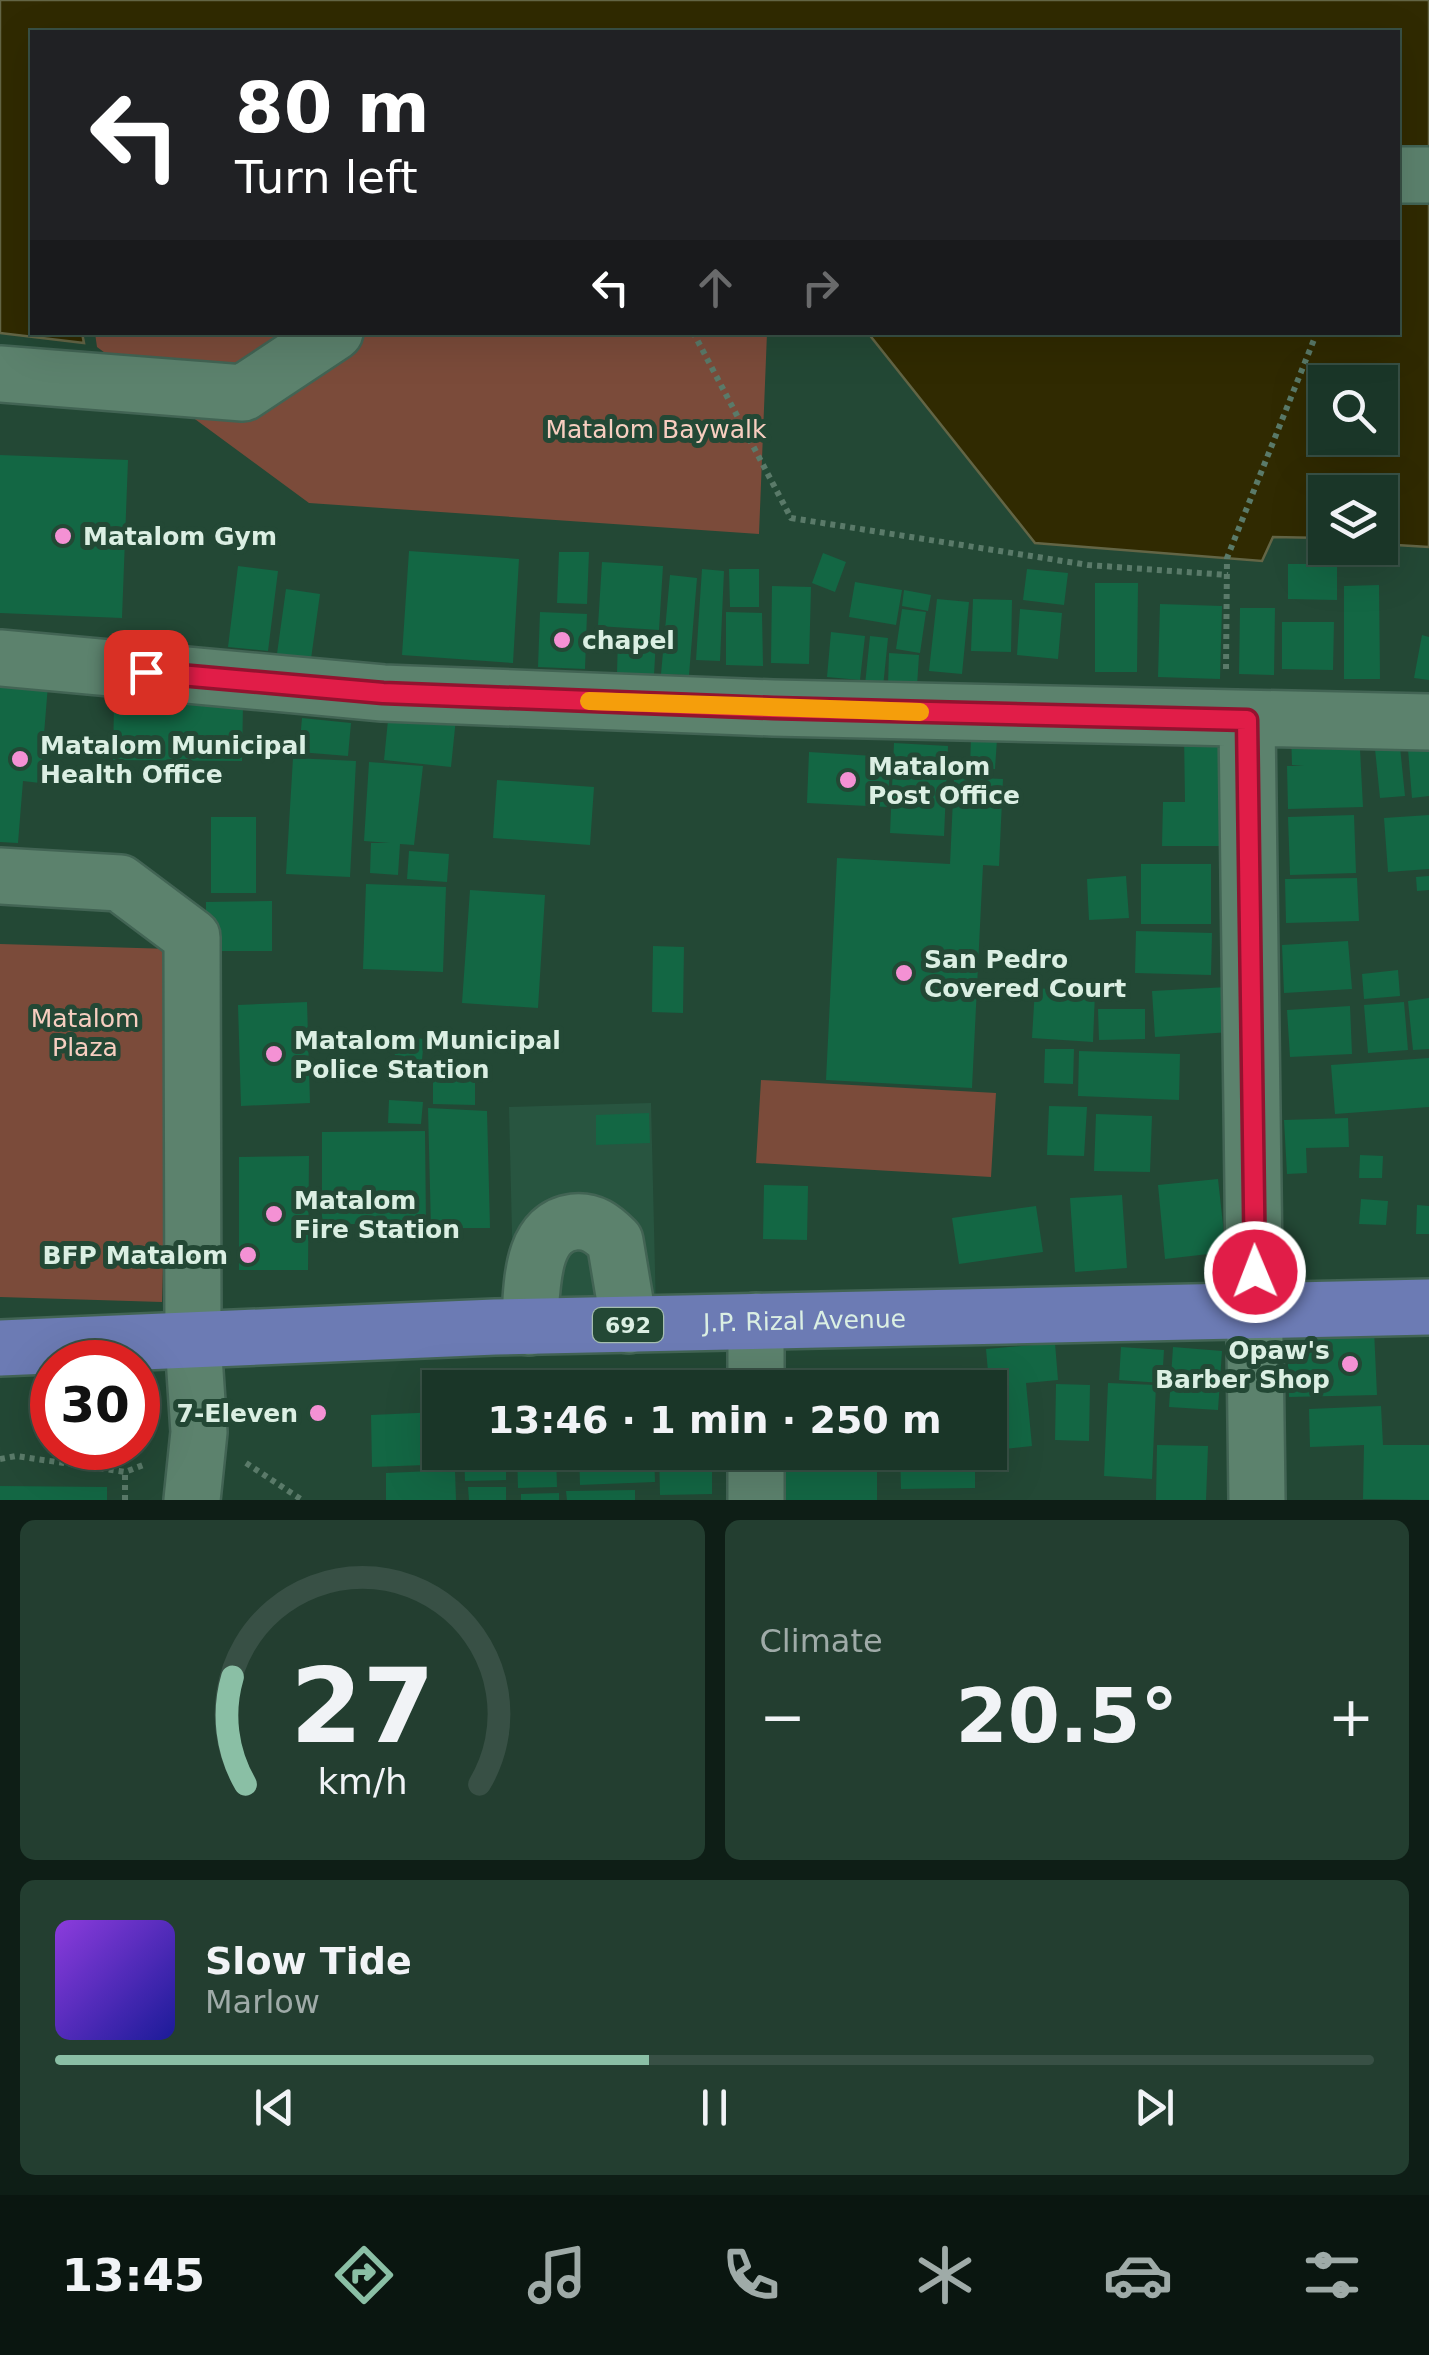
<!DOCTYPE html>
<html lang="en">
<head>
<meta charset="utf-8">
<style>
	:root { --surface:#1a3628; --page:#233e30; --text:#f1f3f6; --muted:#9faba8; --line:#385045; --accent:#8abfa5 }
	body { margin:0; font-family:"DejaVu Sans",sans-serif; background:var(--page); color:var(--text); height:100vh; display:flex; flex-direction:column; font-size:38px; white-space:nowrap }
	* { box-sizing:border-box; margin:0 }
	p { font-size:32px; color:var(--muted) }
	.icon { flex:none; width:55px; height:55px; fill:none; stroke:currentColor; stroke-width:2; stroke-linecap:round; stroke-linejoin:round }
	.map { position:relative; height:1500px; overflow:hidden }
	.drawer { display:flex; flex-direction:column; gap:20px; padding:20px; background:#0e1e16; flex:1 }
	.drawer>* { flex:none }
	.banner { position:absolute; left:30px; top:30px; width:1370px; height:305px; border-radius:0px; box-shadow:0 10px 40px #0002,0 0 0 2px var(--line); background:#202124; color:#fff; overflow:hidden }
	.controls { position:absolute; left:1308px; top:365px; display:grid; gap:20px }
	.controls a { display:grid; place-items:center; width:90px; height:90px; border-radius:0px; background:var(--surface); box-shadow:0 10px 40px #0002,0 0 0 2px var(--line); font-size:50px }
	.speed { position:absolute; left:30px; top:1340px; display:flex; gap:20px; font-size:50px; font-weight:700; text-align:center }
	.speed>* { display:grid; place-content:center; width:130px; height:130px; border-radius:50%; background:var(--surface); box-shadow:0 10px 40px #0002,0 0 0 2px var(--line); line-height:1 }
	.speed .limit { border:15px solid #d22; background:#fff; color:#111 }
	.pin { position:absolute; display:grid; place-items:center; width:85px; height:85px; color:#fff; margin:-42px; border-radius:20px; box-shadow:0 5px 15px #0006 }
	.me { position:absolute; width:110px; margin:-55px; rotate:359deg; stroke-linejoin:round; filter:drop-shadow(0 0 8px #0008) }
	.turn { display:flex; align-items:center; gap:35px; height:210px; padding:0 40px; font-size:45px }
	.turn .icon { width:130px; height:130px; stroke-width:2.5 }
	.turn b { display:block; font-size:70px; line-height:85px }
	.lanes { display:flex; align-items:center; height:95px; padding:0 40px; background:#0003; justify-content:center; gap:50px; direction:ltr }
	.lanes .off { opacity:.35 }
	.big { font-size:75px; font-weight:700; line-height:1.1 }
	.drawer .widget { flex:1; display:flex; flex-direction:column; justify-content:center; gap:15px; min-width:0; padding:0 35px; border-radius:15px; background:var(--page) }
	.drawer .dial { align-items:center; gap:0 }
	.dial svg { height:260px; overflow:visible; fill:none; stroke:var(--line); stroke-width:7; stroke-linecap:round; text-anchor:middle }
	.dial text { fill:var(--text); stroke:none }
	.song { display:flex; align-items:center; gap:30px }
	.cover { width:120px; height:120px; border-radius:15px; background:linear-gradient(135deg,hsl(270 70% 55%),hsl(240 70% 35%)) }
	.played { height:10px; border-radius:5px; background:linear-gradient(90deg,var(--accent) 45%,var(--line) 45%) }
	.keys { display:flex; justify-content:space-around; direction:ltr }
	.heat { display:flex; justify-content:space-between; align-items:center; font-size:55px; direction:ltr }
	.drawer .tiles { flex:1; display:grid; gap:20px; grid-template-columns:1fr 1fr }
	.widget:last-child { grid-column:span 2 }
	.trip { position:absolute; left:422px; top:1370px; width:585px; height:100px; border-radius:0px; background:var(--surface); box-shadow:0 10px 40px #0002,0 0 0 2px var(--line); font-weight:700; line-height:100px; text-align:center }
	.tabs { display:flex; height:160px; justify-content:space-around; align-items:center; background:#0a1610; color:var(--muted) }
	.tabs .icon { width:70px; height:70px }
	.tabs .on { color:var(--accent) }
	.tabs b { font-size:45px; color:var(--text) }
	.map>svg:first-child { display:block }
	.built { fill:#285540 }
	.green { fill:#7b4b3a }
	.water { fill:#302a01; stroke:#636545; stroke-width:2.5; fill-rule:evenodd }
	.building { fill:#136744 }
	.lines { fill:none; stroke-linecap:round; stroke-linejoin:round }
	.minor-casing { stroke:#426454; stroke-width:60 }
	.major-casing { stroke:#426454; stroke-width:60 }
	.path { stroke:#5a7a69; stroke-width:6; stroke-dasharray:5 5; stroke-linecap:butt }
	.minor { stroke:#5c826d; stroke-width:55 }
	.major { stroke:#6c7bb4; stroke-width:55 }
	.route-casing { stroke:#92132f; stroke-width:25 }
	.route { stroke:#e11d48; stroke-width:18 }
	.slow { stroke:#f59e0b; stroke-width:18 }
	.poi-dot { fill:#f491d4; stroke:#234835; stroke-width:4 }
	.labels { text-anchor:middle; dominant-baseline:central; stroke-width:10; stroke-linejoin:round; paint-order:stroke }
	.shield { fill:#234835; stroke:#a4bdaf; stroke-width:2.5 }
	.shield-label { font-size:22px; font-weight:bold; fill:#dbefe3 }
	.park-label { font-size:25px; fill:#f7cec0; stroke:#234835 }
	.poi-label { font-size:25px; font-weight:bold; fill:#dbefe3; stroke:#234835; text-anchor:start }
	.street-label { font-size:25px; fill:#dbefe3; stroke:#234835 }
</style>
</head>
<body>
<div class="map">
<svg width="1429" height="1500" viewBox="0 0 1429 1500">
	<rect width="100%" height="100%" fill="#234835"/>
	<path class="built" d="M651 1103 656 1312 514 1315 509 1107Z"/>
	<path class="green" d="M95 333H767L759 534 309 503 97 347Z
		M0 944 172 949 162 1302 0 1297Z
		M761 1080 996 1093 991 1177 756 1163Z"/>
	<path class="water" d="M0 0H1429V547L1380 544V492H1325V538L1273 537 1262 561 1035 543 868 333 1398 332V32H32V332L82 333 84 343 0 333ZM1325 382H1380V438H1325Z"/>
	<path class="building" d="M0 455 128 460 122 618 0 613Z
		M409 551 519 559 513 663 402 655Z
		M559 552H589L587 604 557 603Z
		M823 553 846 562 835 592 812 583Z
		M602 562 663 566 659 630 598 626Z
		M1288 564H1337V600L1288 599Z
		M238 566 278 571 268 651 228 647Z
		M702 569 724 571 720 661 696 660Z
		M729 569H759V607H730Z
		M1027 569 1068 573 1064 605 1023 600Z
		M670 575 697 578 689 675 661 674Z
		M855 582 902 590 896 625 849 617Z
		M1095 583H1138L1137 672H1095Z
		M1379 585 1380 679H1344V586Z
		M772 586 811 587 809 664 771 663Z
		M286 589 320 594 310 666 276 661Z
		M904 590 931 595 928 611 902 606Z
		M937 599 969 602 962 674 929 671Z
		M973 599 1012 600 1011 652 971 651Z
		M1160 604 1222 606 1220 679 1158 677Z
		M1240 608H1275L1274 675 1239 674Z
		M902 609 926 612 920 653 896 649Z
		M1020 609 1062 613 1058 659 1017 655Z
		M540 612 587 614 585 669 538 667Z
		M726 612 762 613 763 666 726 665Z
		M1282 622H1334L1333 670 1282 669Z
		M831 632 865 636 860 680 827 677Z
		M1422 635 1429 637V680L1414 678Z
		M870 636 888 638 883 687 865 685Z
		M618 638 656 639 654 675 617 673Z
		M889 653 919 655 917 686 888 685Z
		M0 682 48 685 40 783 23 781 18 843 0 842Z
		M114 703 243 704 242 761 113 760Z
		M389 710 456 718 451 767 384 760Z
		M302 718 351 723 348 756 299 752Z
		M1359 730 1363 807 1288 809 1287 766H1304L1292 765 1291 732Z
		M1184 733H1229L1231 846H1162L1163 802H1185Z
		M1429 735V796L1412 798 1407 737Z
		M971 737 997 739 995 769 970 768Z
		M1399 737 1405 796 1380 798 1374 739Z
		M894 743 948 746 944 836 890 833Z
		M809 752 890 757 888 807 807 803Z
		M293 758 356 761 350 877 286 874Z
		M369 762 423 766 414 845 400 844 398 875 370 873 371 843H390L364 841Z
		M954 777 1003 779 999 866 983 865 972 1088 826 1080 837 858 950 864Z
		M497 780 594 787 590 845 493 838Z
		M1354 815 1356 873 1290 875 1288 817Z
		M1429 815V869L1388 872 1384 818Z
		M211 817H256V893H211Z
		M409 851 449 854 447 882 407 879Z
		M1141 864H1211V924H1141Z
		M1126 876 1129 918 1089 920 1087 879Z
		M1429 876V890L1417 891 1416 877Z
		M1357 878 1359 921 1286 923 1285 879Z
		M366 884 446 887 443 972 363 969Z
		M470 890 545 895 538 1008 462 1003Z
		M272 901V951H206V902Z
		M1136 931 1212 933 1211 975 1135 973Z
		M1348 941 1352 989 1284 993 1282 945Z
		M653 946 684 947 683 1013 652 1012Z
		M1398 970 1400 996 1364 999 1362 974Z
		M1228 987 1231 1032 1155 1037 1152 991Z
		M1035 988 1095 992 1093 1042 1032 1038Z
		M1429 998V1049L1413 1050 1408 1001Z
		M307 1002 310 1103 241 1106 238 1005Z
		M1404 1002 1408 1050 1368 1053 1364 1005Z
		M1350 1006 1352 1054 1290 1057 1287 1010Z
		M1098 1009H1145V1039L1099 1040Z
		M396 1036 424 1039 421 1070 394 1067Z
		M1045 1049H1074L1073 1084 1044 1083Z
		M1079 1051 1180 1054 1179 1100 1078 1096Z
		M1429 1058V1107L1335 1114 1331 1065Z
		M433 1072 475 1073V1105L433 1104Z
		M389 1100 423 1102 421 1124 388 1123Z
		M1049 1106 1087 1107 1084 1156 1047 1155Z
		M428 1108 487 1111 490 1228H431Z
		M649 1113 650 1143 596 1145V1115Z
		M1096 1114 1152 1116 1150 1172 1094 1171Z
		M1348 1118 1349 1147 1306 1148 1307 1173 1287 1174 1284 1120Z
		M425 1131 426 1224H322V1132Z
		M1360 1155 1383 1156 1382 1178H1359Z
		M309 1156 308 1270H239V1157Z
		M1218 1179 1226 1252 1165 1259 1158 1185Z
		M764 1185 808 1186 807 1240 763 1239Z
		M1122 1195 1127 1268 1075 1272 1070 1198Z
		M1361 1199 1388 1201 1386 1225 1359 1224Z
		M1417 1205 1429 1206V1234H1416Z
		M1036 1206 1043 1252 959 1264 952 1218Z
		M1374 1330 1377 1395 1289 1397 1287 1334Z
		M1055 1343 1058 1380 1026 1383 1032 1446 995 1450 986 1349Z
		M1121 1347 1164 1350 1162 1383 1119 1380Z
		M1173 1347 1222 1351 1218 1410 1169 1407Z
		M500 1371 501 1388H468V1372Z
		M554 1376V1388H515V1377Z
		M650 1377 651 1388H576V1379Z
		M974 1378V1388H899V1380Z
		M1108 1383 1156 1385 1152 1479 1104 1476Z
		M1056 1384 1090 1385 1089 1441 1055 1440Z
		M1381 1406 1383 1445H1429V1500L1363 1499 1364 1445 1310 1447 1309 1409Z
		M440 1412V1452H452V1464L372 1467 371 1415Z
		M1157 1445 1208 1446 1206 1500H1156Z
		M464 1452H506V1480L465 1481Z
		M517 1452H556L557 1487 518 1488Z
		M579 1452H654L655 1482 580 1485Z
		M659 1452H712V1494L660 1495Z
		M900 1452H975V1488L901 1489Z
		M786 1459 877 1460V1500H786Z
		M455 1470 456 1500H386V1473Z
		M0 1486 107 1487V1500H0Z
		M468 1487H506V1500H469Z
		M635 1490V1500H567L566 1491Z
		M559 1493V1500H521V1494Z"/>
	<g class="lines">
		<defs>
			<path id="minor" d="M1398 175H1429
				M0 374 243 393 335 332
				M0 658 383 693 773 708 1429 722
				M1247 720 1257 1500
				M0 876 120 883 192 937 193 1341 199 1432 192 1500
				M529 1327C533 1291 528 1228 574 1222 592 1220 603 1229 615 1241L629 1325
				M756 1388V1321
				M756 1500V1452"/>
			<g id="major">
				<path id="s1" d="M0 1348 495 1327 1429 1307"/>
			</g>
		</defs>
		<use href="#minor" class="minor-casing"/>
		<use href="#major" class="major-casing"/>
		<path class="path" d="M693 332 791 518 1088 565 1228 575
			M1226 669 1227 558 1317 332
			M0 1459 16 1456 125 1472 146 1464
			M246 1463 302 1500
			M125 1500V1472"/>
		<use href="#minor" class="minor"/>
		<use href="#major" class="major"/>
	</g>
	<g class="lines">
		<defs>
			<path id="route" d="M146 672 383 693 773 708 1247 720 1255 1272"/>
		</defs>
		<use href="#route" class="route-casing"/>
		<use href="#route" class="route"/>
		<path class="slow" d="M589 701 920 712"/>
	</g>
	<g class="poi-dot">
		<circle cx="63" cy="536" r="10"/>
		<circle cx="562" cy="640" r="10"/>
		<circle cx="20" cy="759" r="10"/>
		<circle cx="848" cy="780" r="10"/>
		<circle cx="904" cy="973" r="10"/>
		<circle cx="274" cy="1054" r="10"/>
		<circle cx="274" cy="1214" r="10"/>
		<circle cx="248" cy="1255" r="10"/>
		<circle cx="1350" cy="1364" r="10"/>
		<circle cx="318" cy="1413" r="10"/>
	</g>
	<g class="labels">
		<rect class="shield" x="593" y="1308" width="70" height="34" rx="8"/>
		<g class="shield-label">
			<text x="628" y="1325">692</text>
		</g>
		<g class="park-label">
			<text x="656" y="429">Matalom Baywalk</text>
			<text x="85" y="1018">Matalom<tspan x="85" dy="29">Plaza</tspan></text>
		</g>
		<g class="poi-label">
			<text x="83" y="536">Matalom Gym</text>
			<text x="582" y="640">chapel</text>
			<text x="40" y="745">Matalom Municipal<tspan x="40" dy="29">Health Office</tspan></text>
			<text x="868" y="766">Matalom<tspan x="868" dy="29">Post Office</tspan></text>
			<text x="924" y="959">San Pedro<tspan x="924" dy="29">Covered Court</tspan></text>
			<text x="294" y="1040">Matalom Municipal<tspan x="294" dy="29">Police Station</tspan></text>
			<text x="294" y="1200">Matalom<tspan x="294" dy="29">Fire Station</tspan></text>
			<text x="228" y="1255" text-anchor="end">BFP Matalom</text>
			<text x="1330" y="1350" text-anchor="end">Opaw's<tspan x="1330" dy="29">Barber Shop</tspan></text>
			<text x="298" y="1413" text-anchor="end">7-Eleven</text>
		</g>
		<g class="street-label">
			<text stroke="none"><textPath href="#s1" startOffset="805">J.P. Rizal Avenue</textPath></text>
		</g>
	</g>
</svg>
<div class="controls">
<a><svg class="icon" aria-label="search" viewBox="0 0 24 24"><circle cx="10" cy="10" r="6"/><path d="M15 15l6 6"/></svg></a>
<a><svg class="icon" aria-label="layers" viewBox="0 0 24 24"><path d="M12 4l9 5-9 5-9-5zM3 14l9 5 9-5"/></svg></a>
</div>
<div class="speed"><div class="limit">30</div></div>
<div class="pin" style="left:146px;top:672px;background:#d93025"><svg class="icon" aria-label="arrive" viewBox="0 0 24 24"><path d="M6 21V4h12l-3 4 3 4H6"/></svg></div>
<svg class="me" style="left:1255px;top:1272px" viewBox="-20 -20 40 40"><circle r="17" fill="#e11d48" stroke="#fff" stroke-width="3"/><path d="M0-11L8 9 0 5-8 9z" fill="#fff"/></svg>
<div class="trip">13:46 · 1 min · 250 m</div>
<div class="banner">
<div class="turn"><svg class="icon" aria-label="left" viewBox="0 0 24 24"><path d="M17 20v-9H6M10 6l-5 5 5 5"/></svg><div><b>80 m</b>Turn left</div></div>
<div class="lanes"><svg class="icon" aria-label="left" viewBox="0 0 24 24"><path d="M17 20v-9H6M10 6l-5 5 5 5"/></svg><svg class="icon off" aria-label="ahead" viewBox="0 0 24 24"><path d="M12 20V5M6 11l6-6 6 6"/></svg><svg class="icon off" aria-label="right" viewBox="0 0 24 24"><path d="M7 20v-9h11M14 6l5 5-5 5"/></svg></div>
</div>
</div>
<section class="drawer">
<div class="tiles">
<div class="widget dial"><svg viewBox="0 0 100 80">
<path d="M14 69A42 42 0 1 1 86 69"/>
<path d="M14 69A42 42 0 0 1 10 36" stroke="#8abfa5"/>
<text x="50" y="56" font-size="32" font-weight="700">27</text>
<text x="50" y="72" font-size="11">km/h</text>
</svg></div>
<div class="widget"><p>Climate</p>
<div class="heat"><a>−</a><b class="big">20.5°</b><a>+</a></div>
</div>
<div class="widget">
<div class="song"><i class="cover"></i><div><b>Slow Tide</b><p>Marlow</p></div></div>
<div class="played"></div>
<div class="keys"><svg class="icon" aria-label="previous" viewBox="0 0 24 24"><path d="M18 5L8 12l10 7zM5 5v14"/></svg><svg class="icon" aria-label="pause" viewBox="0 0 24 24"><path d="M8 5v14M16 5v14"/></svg><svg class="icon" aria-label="next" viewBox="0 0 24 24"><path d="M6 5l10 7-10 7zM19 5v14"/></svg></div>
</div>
</div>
</section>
<nav class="tabs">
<b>13:45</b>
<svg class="icon on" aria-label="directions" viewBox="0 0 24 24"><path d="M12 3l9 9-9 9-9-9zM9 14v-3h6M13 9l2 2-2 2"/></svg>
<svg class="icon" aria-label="music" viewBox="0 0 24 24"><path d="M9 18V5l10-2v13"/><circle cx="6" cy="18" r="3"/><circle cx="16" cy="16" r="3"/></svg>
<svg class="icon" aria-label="phone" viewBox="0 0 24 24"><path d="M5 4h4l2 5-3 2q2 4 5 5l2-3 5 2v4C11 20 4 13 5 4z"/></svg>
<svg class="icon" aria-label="climate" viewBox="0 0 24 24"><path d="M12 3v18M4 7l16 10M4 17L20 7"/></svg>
<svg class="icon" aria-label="car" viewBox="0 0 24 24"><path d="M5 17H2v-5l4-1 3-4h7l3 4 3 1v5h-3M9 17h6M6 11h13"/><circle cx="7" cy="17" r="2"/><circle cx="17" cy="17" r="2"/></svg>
<svg class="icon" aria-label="filters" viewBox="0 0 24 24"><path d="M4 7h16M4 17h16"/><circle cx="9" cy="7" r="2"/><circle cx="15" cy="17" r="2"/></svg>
</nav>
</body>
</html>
